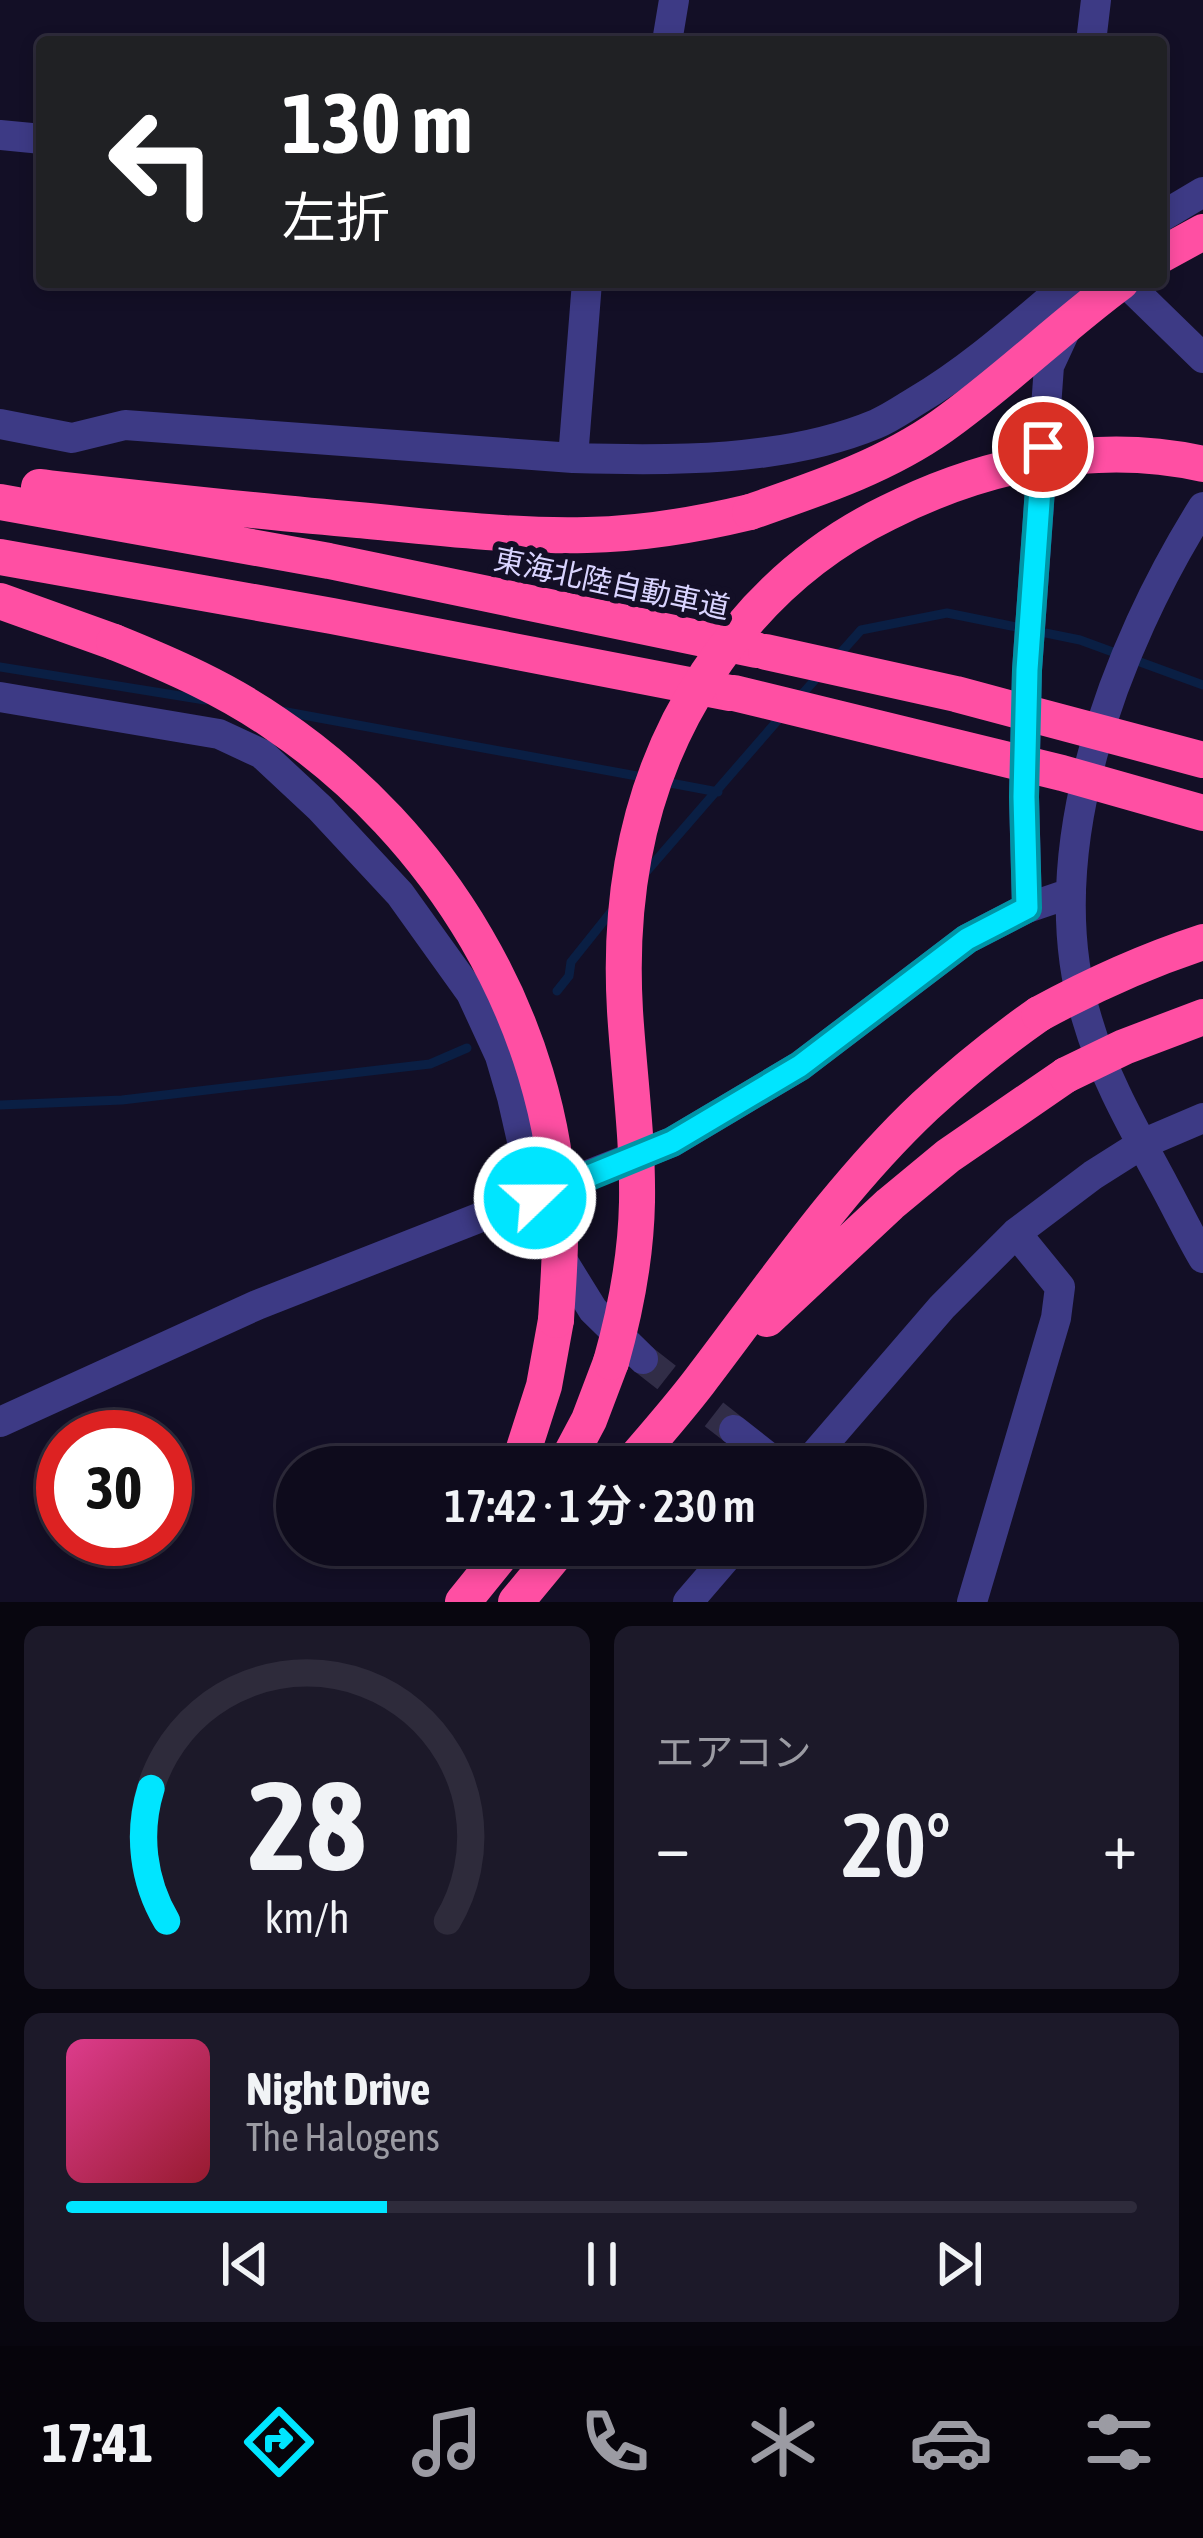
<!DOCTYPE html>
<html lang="ja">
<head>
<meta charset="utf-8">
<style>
	:root { --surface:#0e0b1c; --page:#1c1929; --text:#f1f3f6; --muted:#9b9ba3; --line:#2e2b3b; --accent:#00e5ff }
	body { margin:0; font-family:"Asap Condensed","Noto Sans JP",sans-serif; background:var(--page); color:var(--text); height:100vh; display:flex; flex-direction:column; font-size:45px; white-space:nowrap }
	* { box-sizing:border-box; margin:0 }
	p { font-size:39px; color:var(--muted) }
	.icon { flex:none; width:66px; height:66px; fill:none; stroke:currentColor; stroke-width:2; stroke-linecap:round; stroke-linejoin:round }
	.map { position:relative; height:1602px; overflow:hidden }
	.side { display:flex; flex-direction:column; gap:24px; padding:24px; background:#08060f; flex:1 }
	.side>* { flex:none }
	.hud { position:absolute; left:36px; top:36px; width:1131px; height:252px; border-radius:12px; box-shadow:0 6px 18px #0003,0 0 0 3px var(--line); background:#202124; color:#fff; overflow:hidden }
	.speed { position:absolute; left:36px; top:1410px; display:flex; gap:24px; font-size:60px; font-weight:700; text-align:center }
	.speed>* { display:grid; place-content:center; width:156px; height:156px; border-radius:50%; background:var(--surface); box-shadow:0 6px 18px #0003,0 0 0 3px var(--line); line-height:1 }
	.speed .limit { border:18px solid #d22; background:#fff; color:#111 }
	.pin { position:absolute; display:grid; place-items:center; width:102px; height:102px; color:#fff; margin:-51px; border:6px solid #fff; border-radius:50%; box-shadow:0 3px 12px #0007 }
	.me { position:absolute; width:132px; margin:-66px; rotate:68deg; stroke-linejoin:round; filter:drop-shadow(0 0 9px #0008) }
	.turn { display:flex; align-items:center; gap:42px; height:252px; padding:0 48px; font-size:54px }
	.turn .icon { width:156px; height:156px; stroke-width:2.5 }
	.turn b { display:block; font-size:84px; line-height:102px }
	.big { font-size:90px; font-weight:600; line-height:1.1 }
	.side .card { flex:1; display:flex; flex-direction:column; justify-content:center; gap:18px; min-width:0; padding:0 42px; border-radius:18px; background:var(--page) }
	.side .dial { align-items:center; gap:0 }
	.dial svg { height:312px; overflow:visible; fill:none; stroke:var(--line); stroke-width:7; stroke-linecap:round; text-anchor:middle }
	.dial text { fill:var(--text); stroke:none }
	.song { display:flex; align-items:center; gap:36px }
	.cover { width:144px; height:144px; border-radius:18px; background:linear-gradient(135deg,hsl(330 70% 55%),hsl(350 70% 35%)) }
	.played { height:12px; border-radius:6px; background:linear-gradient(90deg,var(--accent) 30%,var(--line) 30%) }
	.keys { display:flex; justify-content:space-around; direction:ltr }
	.heat { display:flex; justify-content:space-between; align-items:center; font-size:66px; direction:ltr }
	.side .tiles { flex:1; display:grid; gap:24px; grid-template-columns:1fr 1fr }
	.card:last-child { grid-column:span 2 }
	.trip { position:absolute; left:276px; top:1446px; width:648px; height:120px; border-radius:60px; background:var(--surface); box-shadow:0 6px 18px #0003,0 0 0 3px var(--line); font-weight:600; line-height:120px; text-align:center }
	.tab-bar { display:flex; height:192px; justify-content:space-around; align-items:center; background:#06040b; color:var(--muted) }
	.tab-bar .icon { width:84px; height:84px }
	.tab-bar .on { color:var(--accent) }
	.tab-bar b { font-size:54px; color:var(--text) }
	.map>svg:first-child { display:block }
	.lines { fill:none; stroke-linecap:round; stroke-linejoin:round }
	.stream { stroke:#0a1f44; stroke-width:9 }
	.minor-tunnel { stroke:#312d47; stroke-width:30; stroke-dasharray:30 15; stroke-linecap:butt }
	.minor { stroke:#3d3a85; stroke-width:30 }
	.highway { stroke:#ff4fa3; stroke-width:36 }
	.highway-bridge { stroke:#ff4fa3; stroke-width:36 }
	.route-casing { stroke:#0095a6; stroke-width:30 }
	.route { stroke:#00e5ff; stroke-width:21 }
	.labels { text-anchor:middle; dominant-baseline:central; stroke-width:12; stroke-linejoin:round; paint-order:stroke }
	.street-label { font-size:30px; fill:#d9d4ff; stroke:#130f26 }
</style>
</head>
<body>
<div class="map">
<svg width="1203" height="1602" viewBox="0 0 1203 1602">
	<rect width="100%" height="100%" fill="#130f26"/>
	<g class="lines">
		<path class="stream" d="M837 657 861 630 947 613 1080 640 1203 685
			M0 667 205 700
			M796 701 821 673
			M281 711 648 778
			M665 782 718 792
			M646 872 784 713
			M557 991 569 976 571 962 615 907
			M0 1105 122 1100 430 1064 467 1048"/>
		<path class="minor-tunnel" d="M643 1359 734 1430"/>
		<path class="minor" d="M667 42 674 0
			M1091 42 1096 0
			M0 135 42 139
			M1161 217 1203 192
			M1125 282 1203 358
			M0 424 72 438 125 425 573 458C671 461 785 462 876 424 890 418 903 409 916 401 972 368 1020 324 1070 282
			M573 458 587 282
			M1203 507C1115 647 1036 853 1087 1019 1104 1078 1135 1131 1164 1185 1177 1209 1189 1234 1203 1258
			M0 697 219 734 262 754 320 808 400 894 471 993 500 1056 512 1097 535 1198 551 1242 593 1310 643 1359
			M1027 908 1024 797 1027 670 1049 366 1068 325
			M0 1422 257 1305 672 1142 800 1066 967 939 1027 908 1071 893
			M734 1430 781 1467
			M804 1467 942 1307 1016 1233 1093 1175 1142 1144 1203 1118
			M688 1602 737 1545
			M972 1602 1056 1318 1060 1287 1016 1233"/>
		<path class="highway" d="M1161 255 1203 232
			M39 487C146 499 252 511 358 520 434 527 511 537 587 535 642 534 696 525 750 512
			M0 502 329 561 756 650
			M0 557 332 616 730 693
			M0 601 114 642
			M767 1319 890 1204 948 1156 1066 1075
			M518 1467 544 1386 556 1320
			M564 1467 589 1420 611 1362
			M628 1467C652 1439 676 1412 699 1382 771 1288 838 1188 925 1106 961 1073 999 1042 1039 1014
			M463 1602 509 1545
			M516 1602 563 1545"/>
		<path class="highway-bridge" d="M750 512C816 489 884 467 942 426 1003 383 1060 327 1121 282
			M114 642C171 665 226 689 276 724 439 834 553 1021 560 1219 561 1253 558 1286 556 1320
			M766 652 956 694 1203 760
			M734 693 1062 773 1203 813
			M1039 1014C1092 985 1145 961 1203 942
			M1066 1075 1124 1047 1203 1017
			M611 1362C626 1309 636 1257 637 1202 638 1138 629 1075 625 1011 618 892 640 775 707 674 752 605 813 549 887 513 984 464 1095 440 1203 464"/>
	</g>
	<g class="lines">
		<defs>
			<path id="route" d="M535 1198 672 1142 800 1066 967 939 1027 908 1024 797 1027 670 1043 447"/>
		</defs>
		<use href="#route" class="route-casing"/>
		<use href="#route" class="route"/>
	</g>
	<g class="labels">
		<g class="street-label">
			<text transform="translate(612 583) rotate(12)">東海北陸自動車道</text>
		</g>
	</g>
</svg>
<div class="speed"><div class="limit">30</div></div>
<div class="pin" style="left:1043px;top:447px;background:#d93025"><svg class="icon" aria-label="arrive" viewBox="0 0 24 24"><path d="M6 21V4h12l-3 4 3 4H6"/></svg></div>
<svg class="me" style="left:535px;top:1198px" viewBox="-20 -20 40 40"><circle r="17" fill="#00e5ff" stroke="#fff" stroke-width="3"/><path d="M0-11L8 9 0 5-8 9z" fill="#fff"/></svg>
<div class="trip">17:42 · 1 分 · 230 m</div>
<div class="hud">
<div class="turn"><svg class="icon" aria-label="left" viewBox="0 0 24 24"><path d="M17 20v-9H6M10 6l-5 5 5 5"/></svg><div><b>130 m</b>左折</div></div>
</div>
</div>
<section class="side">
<div class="tiles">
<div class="card dial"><svg viewBox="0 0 100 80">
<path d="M14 69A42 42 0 1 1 86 69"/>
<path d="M14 69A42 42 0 0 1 10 35" stroke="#00e5ff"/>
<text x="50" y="56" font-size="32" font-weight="700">28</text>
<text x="50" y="72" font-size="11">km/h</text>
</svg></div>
<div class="card"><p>エアコン</p>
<div class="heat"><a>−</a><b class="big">20°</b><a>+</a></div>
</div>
<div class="card">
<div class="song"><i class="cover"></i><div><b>Night Drive</b><p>The Halogens</p></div></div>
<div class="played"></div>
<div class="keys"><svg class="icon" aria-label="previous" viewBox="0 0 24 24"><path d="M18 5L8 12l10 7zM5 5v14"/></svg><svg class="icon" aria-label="pause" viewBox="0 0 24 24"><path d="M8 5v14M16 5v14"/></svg><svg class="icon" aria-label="next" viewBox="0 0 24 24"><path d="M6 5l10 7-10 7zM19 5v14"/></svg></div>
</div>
</div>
</section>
<nav class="tab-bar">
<b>17:41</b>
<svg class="icon on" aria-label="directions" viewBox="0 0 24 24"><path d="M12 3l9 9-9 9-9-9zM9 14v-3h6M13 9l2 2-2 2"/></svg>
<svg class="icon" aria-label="music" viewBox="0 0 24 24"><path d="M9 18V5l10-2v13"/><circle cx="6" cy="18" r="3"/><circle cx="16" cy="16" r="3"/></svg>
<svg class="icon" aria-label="phone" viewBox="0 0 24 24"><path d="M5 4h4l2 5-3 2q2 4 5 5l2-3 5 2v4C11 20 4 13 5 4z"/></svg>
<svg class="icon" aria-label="climate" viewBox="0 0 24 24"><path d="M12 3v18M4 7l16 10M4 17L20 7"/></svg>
<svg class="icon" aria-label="car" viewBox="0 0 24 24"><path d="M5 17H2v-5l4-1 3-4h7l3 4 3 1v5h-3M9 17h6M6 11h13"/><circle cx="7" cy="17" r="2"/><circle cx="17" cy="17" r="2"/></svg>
<svg class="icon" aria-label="filters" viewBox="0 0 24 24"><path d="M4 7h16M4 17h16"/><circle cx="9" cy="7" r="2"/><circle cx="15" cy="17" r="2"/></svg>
</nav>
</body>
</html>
